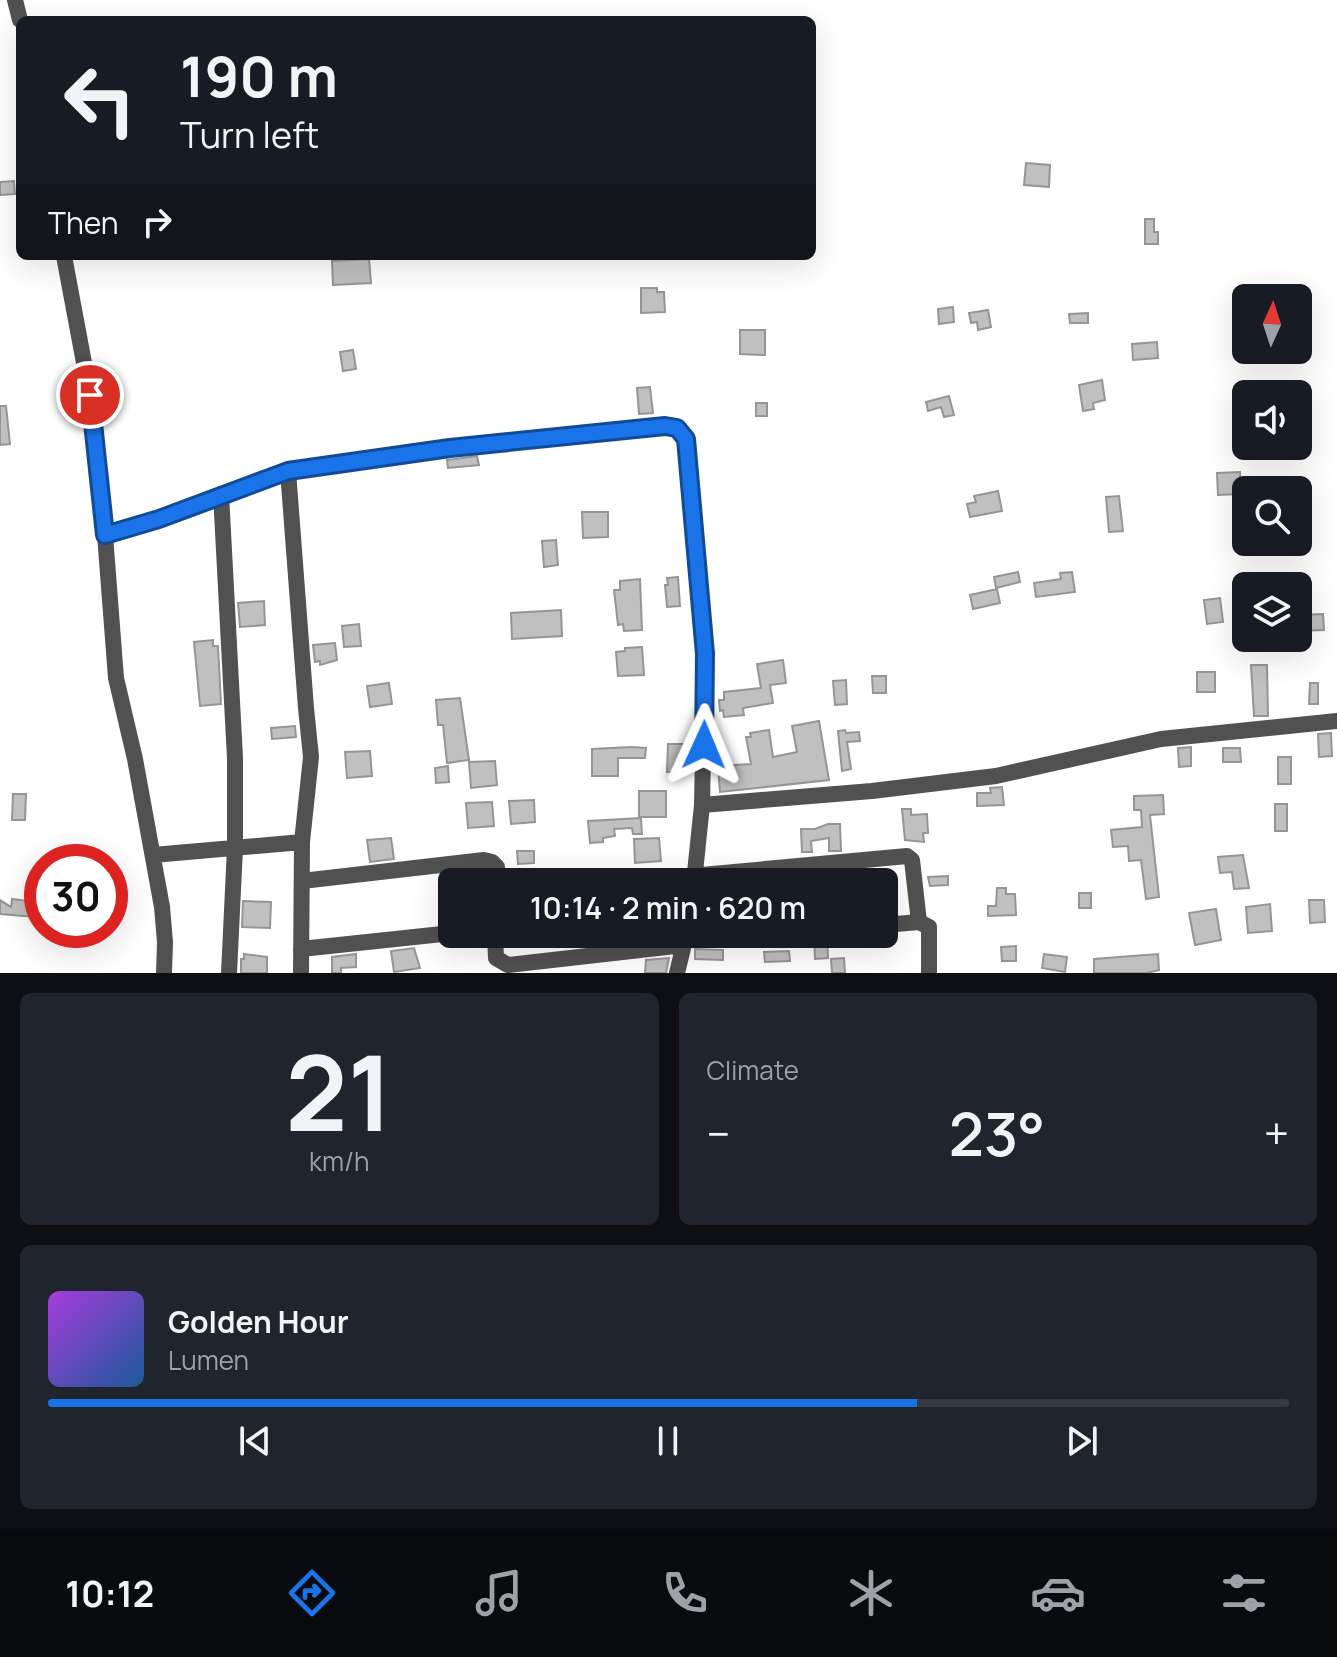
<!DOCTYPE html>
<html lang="en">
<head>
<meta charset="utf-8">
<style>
	:root { --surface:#171b24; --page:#20242c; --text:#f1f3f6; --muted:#9ea1a6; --line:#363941; --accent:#1a73e8 }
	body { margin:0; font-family:Manrope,sans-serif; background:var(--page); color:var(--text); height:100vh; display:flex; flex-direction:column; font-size:30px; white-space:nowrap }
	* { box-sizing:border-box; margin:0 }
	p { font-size:26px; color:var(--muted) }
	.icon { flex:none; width:44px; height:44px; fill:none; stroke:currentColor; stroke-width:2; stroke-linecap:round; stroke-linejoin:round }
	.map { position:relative; height:973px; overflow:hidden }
	.panel { display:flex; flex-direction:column; gap:20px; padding:20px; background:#0d0f14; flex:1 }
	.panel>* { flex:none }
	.guide { position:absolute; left:16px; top:16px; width:800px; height:244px; border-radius:12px; box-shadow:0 8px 32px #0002; background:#171b24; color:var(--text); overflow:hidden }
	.needle { width:52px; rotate:3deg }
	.tools { position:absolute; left:1232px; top:284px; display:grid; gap:16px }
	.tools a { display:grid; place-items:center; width:80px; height:80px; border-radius:12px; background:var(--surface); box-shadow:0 8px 32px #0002; font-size:40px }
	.speed { position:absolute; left:24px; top:844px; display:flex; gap:16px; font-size:40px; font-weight:700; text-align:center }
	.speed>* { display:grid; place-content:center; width:104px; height:104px; border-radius:50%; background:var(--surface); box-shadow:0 8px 32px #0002; line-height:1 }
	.speed .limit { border:12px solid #d22; background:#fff; color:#111 }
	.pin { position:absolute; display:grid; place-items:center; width:68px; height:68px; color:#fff; margin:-34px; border:4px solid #fff; border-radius:50%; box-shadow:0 2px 8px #0007 }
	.me { position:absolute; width:88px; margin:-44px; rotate:1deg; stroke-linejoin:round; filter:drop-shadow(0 0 6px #0008) }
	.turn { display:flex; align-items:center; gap:28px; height:168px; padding:0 32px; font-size:36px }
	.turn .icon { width:104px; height:104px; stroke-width:2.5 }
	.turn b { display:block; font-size:56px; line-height:68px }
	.then { display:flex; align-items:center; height:76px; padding:0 32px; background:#0003; gap:16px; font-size:30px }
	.big { font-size:60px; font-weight:600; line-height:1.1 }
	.panel .card { flex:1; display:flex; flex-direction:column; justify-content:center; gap:12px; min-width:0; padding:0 28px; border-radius:12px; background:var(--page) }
	.panel .dial { align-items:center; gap:0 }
	.dial b { font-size:104px; line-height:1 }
	.song { display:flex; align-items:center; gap:24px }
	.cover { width:96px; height:96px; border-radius:12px; background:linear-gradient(135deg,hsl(280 70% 55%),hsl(210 70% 35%)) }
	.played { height:8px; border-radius:4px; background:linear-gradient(90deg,var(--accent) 70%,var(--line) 70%) }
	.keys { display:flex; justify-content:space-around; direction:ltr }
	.heat { display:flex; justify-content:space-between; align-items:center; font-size:44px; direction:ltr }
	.panel .tiles { flex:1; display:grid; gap:20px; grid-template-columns:1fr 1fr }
	.card:last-child { grid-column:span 2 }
	.trip { position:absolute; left:438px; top:868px; width:460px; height:80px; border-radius:12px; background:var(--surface); box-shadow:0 8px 32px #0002; font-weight:600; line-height:80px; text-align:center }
	.menu { display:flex; height:128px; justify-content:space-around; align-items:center; background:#090b0e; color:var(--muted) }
	.menu .icon { width:56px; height:56px }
	.menu .current { color:var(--accent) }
	.menu b { font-size:36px; color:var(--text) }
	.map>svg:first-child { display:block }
	.building { fill:#c0c0c0; stroke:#959595; stroke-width:2 }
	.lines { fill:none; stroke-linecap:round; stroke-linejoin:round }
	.minor { stroke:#515151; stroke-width:16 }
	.route-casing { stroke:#114b97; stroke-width:20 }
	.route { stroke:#1a73e8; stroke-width:14 }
</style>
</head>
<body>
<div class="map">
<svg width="1337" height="973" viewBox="0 0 1337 973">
	<rect width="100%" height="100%" fill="#fff"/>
	<path class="building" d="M1026 163 1050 165 1049 187 1024 185Z
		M14 181 15 194 0 195V182Z
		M1145 219H1154V232H1158V244H1145Z
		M369 259 371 283 333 285 332 261Z
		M641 288H657V292H664L665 312 641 313Z
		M953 307 954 322 939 324 938 309Z
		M988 310 991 327 978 330 977 322 971 323 969 313Z
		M1088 313V323H1070L1069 314Z
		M740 330H765V355L740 354Z
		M1157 342 1158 358 1133 360 1132 344Z
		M353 350 356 369 343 371 340 352Z
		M1102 380 1105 400 1093 403 1094 409 1083 411 1079 385Z
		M650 387 653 413 639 414 637 388Z
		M949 396 954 415 944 417 941 407 928 411 926 402Z
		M756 403H767V416H756Z
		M0 406H6L10 444 0 445Z
		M477 456 479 465 448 468 447 460Z
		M1240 472 1241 494 1218 495 1217 473Z
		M998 491 1002 511 970 517 967 504 976 502 974 496Z
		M1119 496 1123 531 1109 532 1106 497Z
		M582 512H608V537L583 538Z
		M556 540 558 565 544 567 542 541Z
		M1018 572 1020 582 996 588 994 577Z
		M1072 572 1075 592 1036 597 1034 583 1061 579 1060 573Z
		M678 577 680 606 667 607 665 585H668L667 578Z
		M640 579 642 630 624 631 623 624 618 625 614 590H620V581Z
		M997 589 1000 603 973 609 970 595Z
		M1220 598 1223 622 1207 624 1204 600Z
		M264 601 265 625 240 627 238 603Z
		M561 610 562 636 512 639 511 613Z
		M1323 614 1324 630 1298 631V615Z
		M359 624 361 646 344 647 342 626Z
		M213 640V646H218L221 704 200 706 194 642Z
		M335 643 337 660 320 665V661L315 662 313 645Z
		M642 647 644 675 618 676 616 652 625 651V648Z
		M783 660 786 683 770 685 773 703 743 708 744 715 724 717 723 710 720 711 719 700H724V692L761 688 757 664Z
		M1251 665H1267L1268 716H1254Z
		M1197 672H1215V692H1197Z
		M872 676H886V693H873Z
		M846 680 847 704 835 705 833 681Z
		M389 683 392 704 370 707 367 686Z
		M1310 683H1318V704H1309Z
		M460 698 469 760 447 763 443 725H438L436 700Z
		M819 721 829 780 720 792 718 766 751 764 746 737H751L750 733 769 730 773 757 797 752 792 726Z
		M295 726 296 737 272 739 271 728Z
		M845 730 846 733 859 732 860 741 847 742 851 769 842 771 838 731Z
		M1331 733 1332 756 1319 757 1318 734Z
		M668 744H692V772H667Z
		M632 747 646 748 645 758H618V776H592V749Z
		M1191 747V766L1179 767 1178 748Z
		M1223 748H1240L1241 762H1223Z
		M370 751 372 776 347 778 345 752Z
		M1278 757H1291V784H1278Z
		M495 761 497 785 471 788 469 762Z
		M448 766 449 782 436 783 435 768Z
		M1002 787 1004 805 977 806V793H991L990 788Z
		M639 791H666V817H639Z
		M13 794H26L25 820H12Z
		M1163 795 1164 814 1150 815 1159 897 1146 899 1141 860 1129 861 1128 846 1113 847 1111 830 1142 827 1141 810H1134V796Z
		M534 800 535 822 511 824 509 801Z
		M492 802 494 826 468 828 466 803Z
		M1275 804H1287V831H1275Z
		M902 809H911V815L927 814 928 833H923L924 842 905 840Z
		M641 818 642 834H633L632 828 614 829 615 836 603 838V842L590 843 588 821Z
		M828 824H840L841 851H829V838L811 841 812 852H802L801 829H815Z
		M391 838 394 859 370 862 367 840Z
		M659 838 661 861 635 863 634 839Z
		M517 851H534V863L518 864Z
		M1243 855 1249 888 1234 889 1232 872 1220 873 1218 857Z
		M948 876V885L930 886 928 877Z
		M997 888H1006V894H1015L1016 915 988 916V906H996Z
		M1079 893H1091V908H1079Z
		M12 899 37 902 35 917 0 914V900L11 907Z
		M1309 900H1324L1325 922 1310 923Z
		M243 901 271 902 270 928 242 927Z
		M1270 904 1272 931 1248 933 1246 907Z
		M1216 909 1221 940 1195 945 1189 913Z
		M814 934H827L828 958 815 959Z
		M1016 946V961H1002L1001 947Z
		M414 948 420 968 394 972 391 951Z
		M695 949 723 950V960L695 959Z
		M789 951 790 961 765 962 764 952Z
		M244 954 267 957V973H241V959H244Z
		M356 954V967L341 968V973H332V957Z
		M1044 954 1067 957 1065 972 1042 968Z
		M1158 954 1159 970 1147 973H1094V959Z
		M669 958 666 973H645L646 960Z
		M844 958 845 973H832L831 959Z"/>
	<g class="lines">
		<path class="minor" d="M15 0 20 20
			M64 256 90 395 105 535 116 678 135 759 162 907 165 942 164 973
			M288 471 306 708 311 757 302 842 301 973
			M221 494 235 758V848L229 973
			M105 535 159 519 288 471 475 445 665 426 677 428 686 439 705 654 702 805 694 882
			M702 805 872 791 996 776 1161 739 1337 721
			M153 855 302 842
			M302 881 484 860 492 862 497 867 496 882
			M625 882 907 856 912 860 919 922
			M884 925 919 922 929 927V973
			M495 934 496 958 508 965 684 945
			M686 939 771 934
			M301 949 452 933
			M677 973 686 936"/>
	</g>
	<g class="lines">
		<defs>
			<path id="route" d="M90 395 105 535 159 519 288 471 450 448 665 426 677 428 686 439 705 654 704 745"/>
		</defs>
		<use href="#route" class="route-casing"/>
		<use href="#route" class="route"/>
	</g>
</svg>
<div class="tools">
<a><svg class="needle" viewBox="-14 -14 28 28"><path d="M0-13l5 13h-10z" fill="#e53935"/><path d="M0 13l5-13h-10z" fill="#9ea1a6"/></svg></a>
<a><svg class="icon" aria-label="sound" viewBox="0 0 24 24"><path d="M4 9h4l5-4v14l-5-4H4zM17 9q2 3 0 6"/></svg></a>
<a><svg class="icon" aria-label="search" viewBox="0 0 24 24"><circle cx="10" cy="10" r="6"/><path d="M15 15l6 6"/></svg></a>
<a><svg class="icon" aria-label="layers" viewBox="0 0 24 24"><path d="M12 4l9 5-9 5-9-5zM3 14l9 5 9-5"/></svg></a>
</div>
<div class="speed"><div class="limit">30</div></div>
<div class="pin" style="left:90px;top:395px;background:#d93025"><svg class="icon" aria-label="arrive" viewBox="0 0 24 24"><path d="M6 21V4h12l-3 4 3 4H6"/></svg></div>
<svg class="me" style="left:704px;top:745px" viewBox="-20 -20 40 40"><path d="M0-17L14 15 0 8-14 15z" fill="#1a73e8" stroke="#fff" stroke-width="4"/></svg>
<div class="trip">10:14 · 2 min · 620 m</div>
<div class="guide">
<div class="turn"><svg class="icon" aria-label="left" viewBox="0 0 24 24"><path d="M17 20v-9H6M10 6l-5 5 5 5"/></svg><div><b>190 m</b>Turn left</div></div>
<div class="then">Then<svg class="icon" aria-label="right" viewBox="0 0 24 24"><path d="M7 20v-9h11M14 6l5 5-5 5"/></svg></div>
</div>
</div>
<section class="panel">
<div class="tiles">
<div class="card dial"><b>21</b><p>km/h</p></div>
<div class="card"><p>Climate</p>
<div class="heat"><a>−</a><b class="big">23°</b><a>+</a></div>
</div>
<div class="card">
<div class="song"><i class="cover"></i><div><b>Golden Hour</b><p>Lumen</p></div></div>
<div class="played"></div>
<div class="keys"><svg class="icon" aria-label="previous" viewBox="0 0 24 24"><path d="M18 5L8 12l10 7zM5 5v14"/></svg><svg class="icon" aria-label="pause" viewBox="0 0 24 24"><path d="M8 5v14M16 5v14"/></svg><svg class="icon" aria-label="next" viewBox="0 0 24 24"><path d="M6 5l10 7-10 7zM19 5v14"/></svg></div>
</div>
</div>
</section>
<nav class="menu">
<b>10:12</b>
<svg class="icon current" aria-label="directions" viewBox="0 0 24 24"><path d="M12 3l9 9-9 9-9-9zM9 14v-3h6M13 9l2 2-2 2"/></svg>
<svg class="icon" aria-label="music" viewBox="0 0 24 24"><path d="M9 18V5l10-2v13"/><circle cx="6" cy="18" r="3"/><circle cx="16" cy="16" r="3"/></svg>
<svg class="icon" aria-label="phone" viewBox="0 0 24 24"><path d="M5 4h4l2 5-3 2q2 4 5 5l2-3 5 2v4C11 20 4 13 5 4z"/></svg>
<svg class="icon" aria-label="climate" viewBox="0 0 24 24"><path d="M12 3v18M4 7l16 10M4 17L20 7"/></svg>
<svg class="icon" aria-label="car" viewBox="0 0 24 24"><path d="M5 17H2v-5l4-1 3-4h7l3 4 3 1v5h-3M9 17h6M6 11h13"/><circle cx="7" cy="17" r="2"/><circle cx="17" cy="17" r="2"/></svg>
<svg class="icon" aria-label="filters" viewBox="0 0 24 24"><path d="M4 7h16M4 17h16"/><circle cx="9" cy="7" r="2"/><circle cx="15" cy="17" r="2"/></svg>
</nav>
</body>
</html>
